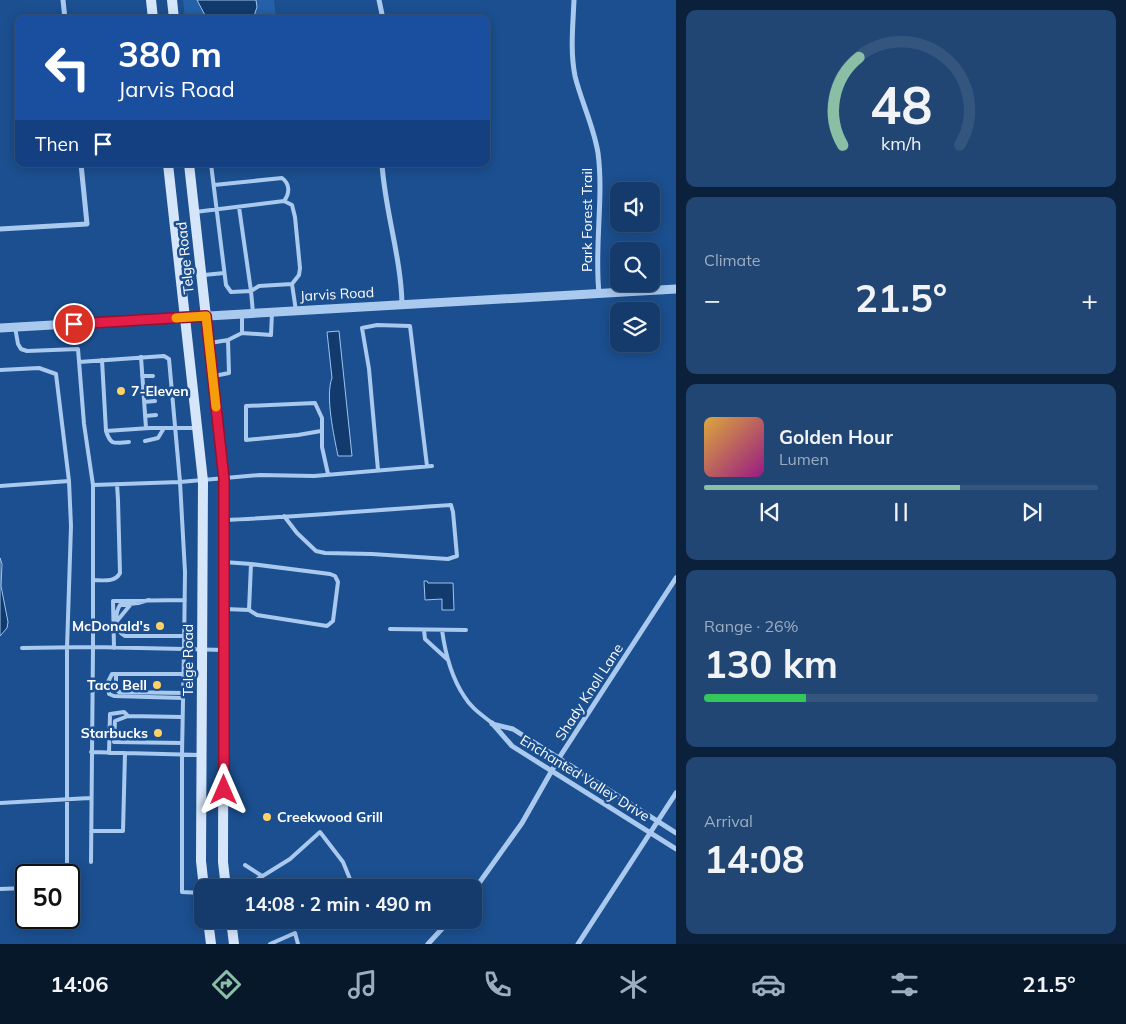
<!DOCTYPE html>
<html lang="en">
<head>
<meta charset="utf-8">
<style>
	:root { --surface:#143b6b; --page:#214673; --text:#f1f3f6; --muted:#9dadc1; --line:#33557e; --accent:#8abfa5 }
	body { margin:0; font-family:Mulish,sans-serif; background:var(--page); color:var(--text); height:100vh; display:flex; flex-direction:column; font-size:19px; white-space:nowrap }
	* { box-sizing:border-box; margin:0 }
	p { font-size:16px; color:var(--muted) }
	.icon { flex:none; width:28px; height:28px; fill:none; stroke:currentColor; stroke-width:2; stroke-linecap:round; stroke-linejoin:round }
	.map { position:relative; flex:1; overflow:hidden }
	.details { display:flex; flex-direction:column; gap:10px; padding:10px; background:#0b203b; width:450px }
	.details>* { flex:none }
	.hud { position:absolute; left:15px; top:15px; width:475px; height:152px; border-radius:10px; box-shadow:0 2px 12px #0003,0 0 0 1px var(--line); background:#1a4fa0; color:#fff; overflow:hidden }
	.controls { position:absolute; left:610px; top:182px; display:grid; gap:10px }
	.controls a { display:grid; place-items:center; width:50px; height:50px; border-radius:10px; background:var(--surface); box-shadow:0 2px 12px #0003,0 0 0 1px var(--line); font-size:25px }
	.speed { position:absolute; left:15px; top:864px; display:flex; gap:10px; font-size:25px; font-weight:700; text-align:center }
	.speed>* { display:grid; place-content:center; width:65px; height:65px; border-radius:50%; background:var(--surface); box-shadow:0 2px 12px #0003,0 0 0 1px var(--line); line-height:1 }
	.speed .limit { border:2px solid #111; border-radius:8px; background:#fff; color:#111 }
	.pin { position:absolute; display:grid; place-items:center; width:42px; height:42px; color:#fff; margin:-21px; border:2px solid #fff; border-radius:50%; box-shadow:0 1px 5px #0007 }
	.me { position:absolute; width:55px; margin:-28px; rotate:0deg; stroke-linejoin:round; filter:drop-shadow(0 0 4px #0008) }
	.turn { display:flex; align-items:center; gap:18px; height:105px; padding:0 20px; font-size:22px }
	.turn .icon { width:65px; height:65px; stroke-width:2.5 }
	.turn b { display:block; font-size:35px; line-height:42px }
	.then { display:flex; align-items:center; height:48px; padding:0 20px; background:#0003; gap:10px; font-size:19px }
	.big { font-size:38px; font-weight:700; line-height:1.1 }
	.details .card { flex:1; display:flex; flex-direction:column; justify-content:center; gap:8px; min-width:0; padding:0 18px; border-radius:10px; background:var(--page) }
	.details .dial { align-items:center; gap:0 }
	.dial svg { height:130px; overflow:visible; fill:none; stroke:var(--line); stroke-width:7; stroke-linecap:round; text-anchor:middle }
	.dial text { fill:var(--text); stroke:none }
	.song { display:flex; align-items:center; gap:15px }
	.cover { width:60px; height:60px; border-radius:8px; background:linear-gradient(135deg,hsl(40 70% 55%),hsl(310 70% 35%)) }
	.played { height:5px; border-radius:2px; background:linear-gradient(90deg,var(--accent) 65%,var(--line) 65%) }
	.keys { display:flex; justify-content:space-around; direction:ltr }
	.heat { display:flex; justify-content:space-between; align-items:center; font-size:28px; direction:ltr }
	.charge { height:8px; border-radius:4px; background:linear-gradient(90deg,#34c759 26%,var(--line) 0) }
	.trip { position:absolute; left:194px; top:879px; width:288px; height:50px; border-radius:10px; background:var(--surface); box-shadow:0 2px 12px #0003,0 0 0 1px var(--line); font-weight:700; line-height:50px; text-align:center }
	.tabs { display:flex; height:80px; justify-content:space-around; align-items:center; background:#08182b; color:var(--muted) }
	.tabs .icon { width:35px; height:35px }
	.tabs .selected { color:var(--accent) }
	.tabs b { font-size:22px; color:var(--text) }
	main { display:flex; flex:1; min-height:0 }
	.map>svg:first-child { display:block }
	.green { fill:#2461a8 }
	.water { fill:#123a6d; stroke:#9cc4f0 }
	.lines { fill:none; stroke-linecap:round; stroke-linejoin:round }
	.service { stroke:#a9c9ee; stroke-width:4 }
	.minor { stroke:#a9c9ee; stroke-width:5 }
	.tertiary { stroke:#a9c9ee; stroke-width:9 }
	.secondary { stroke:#d6e6fa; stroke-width:10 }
	.route-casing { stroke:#92132f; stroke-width:12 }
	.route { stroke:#e11d48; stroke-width:9 }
	.slow { stroke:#f59e0b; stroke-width:9 }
	.poi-dot { fill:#ffd166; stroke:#1b4f8f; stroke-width:2 }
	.labels { text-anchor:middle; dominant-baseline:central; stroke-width:5; stroke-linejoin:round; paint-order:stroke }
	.street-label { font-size:14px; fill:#fff; stroke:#1b4f8f }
	.poi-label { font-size:14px; font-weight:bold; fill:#fff; stroke:#1b4f8f; text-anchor:end }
</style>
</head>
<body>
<main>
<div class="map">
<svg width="676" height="944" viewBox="0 0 676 944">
	<rect width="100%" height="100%" fill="#1b4f8f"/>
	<path class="green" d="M183 0H274L276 19H185Z
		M221 164H265L222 168Z"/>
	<path class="water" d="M197 0H256L257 7 253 19H207Z
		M339 331 352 456H338C334 436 325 396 332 378L327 332Z
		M0 558 2 564 1 586 8 622 7 628 0 636Z
		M427 581 428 583H453L454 610H442V599L425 600 424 581Z"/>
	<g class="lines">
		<path class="service" d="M211 164 226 285 231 292 251 291 253 313
			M239 207 251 291 259 286 292 284 299 275 300 268 295 217 292 205 284 201
			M195 212 284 201C290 193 290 184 282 178L214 185
			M204 275 224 273
			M292 284 296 311
			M242 314V333L271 335 272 312
			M15 327 18 344 21 349 27 351 78 349 84 424 93 485 180 482 169 359 164 356 79 362
			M210 343 228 340
			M141 357 146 428
			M102 360 106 431 150 428H195
			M0 370 39 368 56 374 69 481 0 486
			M142 376H153
			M214 376 229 373 228 340 242 333
			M143 389 154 388
			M144 402 155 401
			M145 416 156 415
			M106 431C111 446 114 443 129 442
			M321 431 298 435 246 440V406L315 403 322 418V447L328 474
			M145 441 158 438 164 428
			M378 470 369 369 362 328 377 325 410 326 427 466
			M224 520C300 517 375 510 451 505L453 512 457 556 448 559 372 554 325 553 316 551 297 533 284 516
			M224 562 251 564 249 610 225 609
			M93 580C102 580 115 583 120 573L118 500 117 484
			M149 600 138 603 120 605C114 615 115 631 125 636H184
			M249 610 257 615 327 626 333 621 338 582 335 576 330 574 251 564
			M117 621 131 604
			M390 629 466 630
			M424 630 425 639 448 660
			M442 630C445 652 452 678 464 696 471 708 482 715 492 723
			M22 648 93 647V485
			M114 648 113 601 185 600
			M116 674V689L119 692 183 693
			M183 698 114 696 109 694 108 682 112 674H183
			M182 743 114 742 115 721 128 716 182 717
			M91 752 125 753
			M109 753 110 714 124 712 128 716
			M0 803 90 798
			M91 831H123L125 753 201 755
			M91 862 93 647 184 649 185 572 180 482 260 475 314 476 432 466
			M245 865 262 876
			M67 875V648L71 526 69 481
			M234 888 253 882 290 859 320 832 343 862 352 884 347 888
			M0 889 26 888
			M202 893 182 892V754L184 649 224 650
			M254 920 256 922 290 920
			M270 944 295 933 298 944"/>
		<path class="minor" d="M63 0 65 19
			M379 0 383 19
			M574 0C573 25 570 51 575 76 581 101 594 127 598 153 604 199 594 246 599 293
			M382 164C385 211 401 257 402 304
			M0 229 87 224 81 164
			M492 723 512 746 676 849
			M492 724 513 729 676 833
			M472 893 522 823 559 758 676 578
			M428 944 450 920
			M578 944 676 793"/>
		<path class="tertiary" d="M0 328 676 289"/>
		<path class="secondary" d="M151 0 153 19
			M172 0 174 19
			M168 164 203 481 201 861 204 888
			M189 164 224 479 223 862 226 888
			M208 920 211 944
			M231 920 234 944"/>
	</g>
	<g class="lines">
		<defs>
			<path id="route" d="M74 324 206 316 224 479V790"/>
		</defs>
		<use href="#route" class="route-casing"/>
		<use href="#route" class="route"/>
		<path class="slow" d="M176 318 206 316 216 407"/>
	</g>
	<g class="poi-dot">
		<circle cx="121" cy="391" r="5"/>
		<circle cx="160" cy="626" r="5"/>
		<circle cx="157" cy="685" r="5"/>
		<circle cx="158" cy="733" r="5"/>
		<circle cx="267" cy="817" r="5"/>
	</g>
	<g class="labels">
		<g class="street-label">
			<text transform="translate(587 220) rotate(-90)">Park Forest Trail</text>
			<text transform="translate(185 258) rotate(-96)">Telge Road</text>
			<text transform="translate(337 294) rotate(-3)">Jarvis Road</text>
			<text transform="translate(188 660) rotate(-90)">Telge Road</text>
			<text transform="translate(589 692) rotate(-57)">Shady Knoll Lane</text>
			<text transform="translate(585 778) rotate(32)">Enchanted Valley Drive</text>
		</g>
		<g class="poi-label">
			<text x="131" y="391" text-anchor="start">7-Eleven</text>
			<text x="150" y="626">McDonald's</text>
			<text x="147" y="685">Taco Bell</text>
			<text x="148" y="733">Starbucks</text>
			<text x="277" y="817" text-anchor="start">Creekwood Grill</text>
		</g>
	</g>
</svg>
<div class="controls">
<a><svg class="icon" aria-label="sound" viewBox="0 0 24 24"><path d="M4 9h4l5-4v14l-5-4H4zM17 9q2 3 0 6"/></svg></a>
<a><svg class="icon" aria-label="search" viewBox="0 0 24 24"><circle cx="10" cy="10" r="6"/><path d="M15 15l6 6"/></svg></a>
<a><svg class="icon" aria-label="layers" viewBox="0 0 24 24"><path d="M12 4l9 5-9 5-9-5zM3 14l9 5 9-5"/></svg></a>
</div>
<div class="speed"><div class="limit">50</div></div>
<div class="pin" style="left:74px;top:324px;background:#d93025"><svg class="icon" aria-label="arrive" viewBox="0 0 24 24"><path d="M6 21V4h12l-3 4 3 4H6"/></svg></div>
<svg class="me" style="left:224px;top:790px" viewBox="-20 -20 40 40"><path d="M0-17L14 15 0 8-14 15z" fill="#e11d48" stroke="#fff" stroke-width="4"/></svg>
<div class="trip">14:08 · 2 min · 490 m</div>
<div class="hud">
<div class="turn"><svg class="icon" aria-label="left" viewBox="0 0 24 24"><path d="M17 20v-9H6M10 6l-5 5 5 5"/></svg><div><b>380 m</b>Jarvis Road</div></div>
<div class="then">Then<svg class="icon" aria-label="arrive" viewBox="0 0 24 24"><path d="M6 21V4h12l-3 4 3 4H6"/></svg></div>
</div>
</div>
<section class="details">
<div class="card dial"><svg viewBox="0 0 100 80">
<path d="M14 69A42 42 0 1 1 86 69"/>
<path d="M14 69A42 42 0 0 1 24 15" stroke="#8abfa5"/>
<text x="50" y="56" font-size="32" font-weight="700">48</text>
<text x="50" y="72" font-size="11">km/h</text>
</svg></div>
<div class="card"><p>Climate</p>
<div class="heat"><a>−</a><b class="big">21.5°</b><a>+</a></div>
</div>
<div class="card">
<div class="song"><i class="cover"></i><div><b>Golden Hour</b><p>Lumen</p></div></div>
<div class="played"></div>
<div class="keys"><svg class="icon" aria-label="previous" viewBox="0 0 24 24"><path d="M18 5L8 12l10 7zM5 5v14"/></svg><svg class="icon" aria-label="pause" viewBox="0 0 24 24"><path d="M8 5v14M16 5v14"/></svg><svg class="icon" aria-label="next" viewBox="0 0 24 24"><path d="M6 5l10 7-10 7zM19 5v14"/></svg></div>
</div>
<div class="card"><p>Range · 26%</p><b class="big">130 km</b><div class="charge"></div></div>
<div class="card"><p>Arrival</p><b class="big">14:08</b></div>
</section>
</main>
<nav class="tabs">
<b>14:06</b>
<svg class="icon selected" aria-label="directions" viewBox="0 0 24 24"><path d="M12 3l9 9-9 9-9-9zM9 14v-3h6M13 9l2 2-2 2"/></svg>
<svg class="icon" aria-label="music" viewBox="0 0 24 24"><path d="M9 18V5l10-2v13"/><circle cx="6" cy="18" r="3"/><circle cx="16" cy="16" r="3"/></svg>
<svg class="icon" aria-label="phone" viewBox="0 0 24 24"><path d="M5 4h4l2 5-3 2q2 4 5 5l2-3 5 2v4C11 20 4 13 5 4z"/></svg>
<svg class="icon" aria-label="climate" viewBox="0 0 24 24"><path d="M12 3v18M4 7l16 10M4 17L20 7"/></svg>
<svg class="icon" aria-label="car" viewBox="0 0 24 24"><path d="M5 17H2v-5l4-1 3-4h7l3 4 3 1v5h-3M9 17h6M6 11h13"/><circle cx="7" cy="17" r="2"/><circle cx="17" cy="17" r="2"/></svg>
<svg class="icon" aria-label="filters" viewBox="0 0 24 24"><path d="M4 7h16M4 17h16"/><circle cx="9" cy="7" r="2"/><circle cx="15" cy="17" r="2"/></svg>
<b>21.5°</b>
</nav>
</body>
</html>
